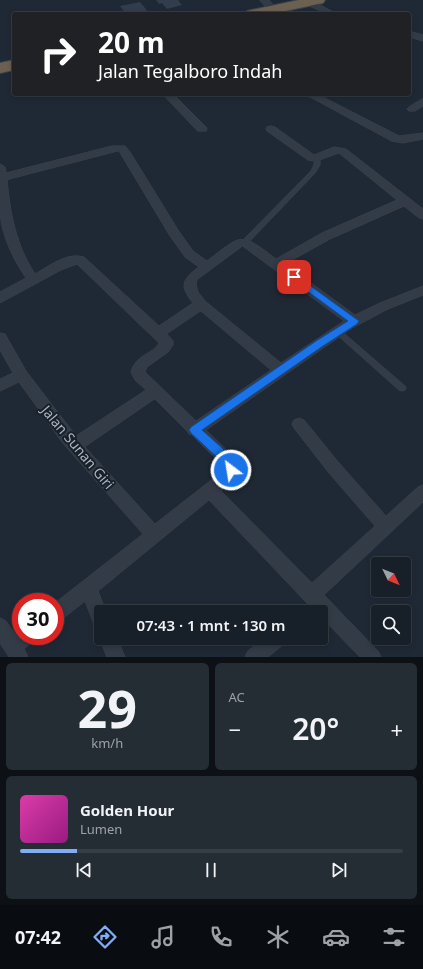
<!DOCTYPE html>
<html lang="id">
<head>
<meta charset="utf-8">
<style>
	:root { --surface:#171f28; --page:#242c34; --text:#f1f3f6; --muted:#9ea2a8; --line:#363d45; --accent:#7fadf6 }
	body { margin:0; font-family:"Noto Sans",sans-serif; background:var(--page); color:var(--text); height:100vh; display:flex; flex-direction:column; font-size:15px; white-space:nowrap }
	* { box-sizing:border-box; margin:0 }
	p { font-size:13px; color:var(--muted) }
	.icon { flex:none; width:22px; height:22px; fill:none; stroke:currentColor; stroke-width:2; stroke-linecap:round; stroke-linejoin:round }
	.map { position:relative; height:657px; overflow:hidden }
	.panel { display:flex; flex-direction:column; gap:6px; padding:6px; background:#0d1116; flex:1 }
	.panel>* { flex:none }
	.hud { position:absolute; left:12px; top:12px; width:399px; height:84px; border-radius:4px; box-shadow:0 2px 6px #0003,0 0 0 1px var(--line); background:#202124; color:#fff; overflow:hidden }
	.needle { width:26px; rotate:133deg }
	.buttons { position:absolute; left:371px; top:557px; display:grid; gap:8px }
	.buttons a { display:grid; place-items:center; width:40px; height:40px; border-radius:4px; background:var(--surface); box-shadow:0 2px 6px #0003,0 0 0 1px var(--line); font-size:20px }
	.speed { position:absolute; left:12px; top:593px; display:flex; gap:8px; font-size:20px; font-weight:700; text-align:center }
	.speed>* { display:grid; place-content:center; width:52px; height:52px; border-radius:50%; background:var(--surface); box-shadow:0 2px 6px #0003,0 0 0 1px var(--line); line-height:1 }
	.speed .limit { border:6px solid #d22; background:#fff; color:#111 }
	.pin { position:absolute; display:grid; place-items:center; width:34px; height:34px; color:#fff; margin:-17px; border-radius:8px; box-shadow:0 2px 6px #0006 }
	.me { position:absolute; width:44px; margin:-22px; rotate:329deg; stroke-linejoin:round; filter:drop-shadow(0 0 3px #0008) }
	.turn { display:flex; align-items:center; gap:14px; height:84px; padding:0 20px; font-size:18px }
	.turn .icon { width:52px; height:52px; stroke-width:2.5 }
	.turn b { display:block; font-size:28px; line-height:34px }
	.big { font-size:30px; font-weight:600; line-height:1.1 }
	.panel .card { flex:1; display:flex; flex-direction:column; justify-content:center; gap:6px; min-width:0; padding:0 14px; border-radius:6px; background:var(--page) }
	.panel .dial { align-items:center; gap:0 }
	.dial b { font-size:52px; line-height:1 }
	.song { display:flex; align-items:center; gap:12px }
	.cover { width:48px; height:48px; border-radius:6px; background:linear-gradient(135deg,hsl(320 70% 55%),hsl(310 70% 35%)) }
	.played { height:4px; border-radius:2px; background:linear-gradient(90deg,var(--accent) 15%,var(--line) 15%) }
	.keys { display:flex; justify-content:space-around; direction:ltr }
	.heat { display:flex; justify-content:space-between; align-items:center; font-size:22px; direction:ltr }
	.panel .tiles { flex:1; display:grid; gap:6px; grid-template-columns:1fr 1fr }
	.card:last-child { grid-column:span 2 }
	.trip { position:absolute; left:94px; top:605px; width:234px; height:40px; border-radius:4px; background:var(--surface); box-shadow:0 2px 6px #0003,0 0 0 1px var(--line); font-weight:600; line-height:40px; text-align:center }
	.dock { display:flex; height:64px; justify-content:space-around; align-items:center; background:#090c10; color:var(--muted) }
	.dock .icon { width:28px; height:28px }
	.dock .current { color:var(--accent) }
	.dock b { font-size:18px; color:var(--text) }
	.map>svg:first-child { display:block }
	.building { fill:#313d4c }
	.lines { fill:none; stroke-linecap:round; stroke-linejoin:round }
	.lane-casing { stroke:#3c444f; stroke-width:1 }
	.street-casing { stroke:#3c444f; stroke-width:1 }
	.highway-casing { stroke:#3d4550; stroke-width:2 }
	.lane { fill:#333b46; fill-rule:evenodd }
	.street { fill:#333b46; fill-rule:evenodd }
	.highway { fill:#6c6150; fill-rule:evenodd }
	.route { fill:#1a73e8; stroke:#114b97 }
	.labels { text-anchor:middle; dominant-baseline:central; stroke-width:4; stroke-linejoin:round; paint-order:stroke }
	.street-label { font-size:14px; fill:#acb5c3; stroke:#18202a }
</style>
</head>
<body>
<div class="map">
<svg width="423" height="657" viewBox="0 0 423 657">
	<rect width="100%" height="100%" fill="#1f2935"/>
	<path class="building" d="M156 0H178L182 5 167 9 162 3 159 4Z
		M140 2 150 14H126L120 6Z"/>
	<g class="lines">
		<defs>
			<path id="lane" d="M317 156 320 158V165L315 173 247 244H243L242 242 243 240 311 171 314 165V158Z
				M337 328 339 329 405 386 406 388 405 390 402 391 399 390 335 333 333 331 335 329Z"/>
			<path id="street" d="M260 0H269L277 9 273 11H270Z
				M306 0H311L337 14H327L305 4 304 2Z
				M409 31 423 35V41L409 37Z
				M163 94H173L206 127 207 129 206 131H198Z
				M305 94H317L399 136 423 133V139L403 143 392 141Z
				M423 99V106L415 111H409L407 109 409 107Z
				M271 126 275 127 314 155 334 147 346 149 423 209V219L419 218 404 206 330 239 285 264 355 315 380 303 423 286V295L388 309 352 328 206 430 235 458C242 473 232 482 221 491L312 583 375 526 329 473 294 428 292 424 294 420 299 418 304 420 339 463 386 516 418 487 423 485V502L324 595 378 651 381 657H360L321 617V612H316L305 601 209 500 98 591 106 612H101V630L95 627 85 601 61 620 55 623V603L143 534 62 442 19 382 0 391V379L13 373 0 350V333L5 334 26 371 76 436 146 390 135 380 131 372C136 354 152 355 159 343L77 264 61 270 0 303V292L26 278C13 259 2 236 0 213 0 197 0 180 0 164L5 167 6 173 112 146H125L130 152 178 230 193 251 207 261C243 234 239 231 276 259L322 233 397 200 339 153 316 161 308 160 267 131 266 129 267 127ZM119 151 170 236 185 257 199 267C182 279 179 286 193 303L159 326 84 257C67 252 49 266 35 274 16 245 10 213 7 180ZM243 246 244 247 344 321 281 363 205 301 198 292 196 285 197 280ZM201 311 271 370 196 421 145 372 147 367 168 352 173 345V341L167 334ZM155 399 187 431 189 434 192 435 223 466V468L219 474 155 524 85 447Z
				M0 618 6 621 15 634 21 629V636H35L32 642 24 649 28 657H9L0 643Z
				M101 633V638H117L125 657H107L99 638Z
				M264 638H287L284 644 268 657H245L248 651Z"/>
			<path id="highway" d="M299 0H325L323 3 271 14H245L247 11Z
				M14 60V70L0 73V63Z"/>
		</defs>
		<use href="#lane" class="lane-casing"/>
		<use href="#street" class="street-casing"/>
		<use href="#highway" class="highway-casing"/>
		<use href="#lane" class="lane"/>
		<use href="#street" class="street"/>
		<use href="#highway" class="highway"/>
	</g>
	<path class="route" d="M294 274 359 321 357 324 323 346 202 430 231 456 237 467 235 474 231 475 227 474 223 463 191 433 189 430 191 427 316 341 348 321 291 279 290 277Z"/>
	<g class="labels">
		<g class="street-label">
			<text transform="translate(78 447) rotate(50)">Jalan Sunan Giri</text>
		</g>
	</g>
</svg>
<div class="buttons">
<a><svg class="needle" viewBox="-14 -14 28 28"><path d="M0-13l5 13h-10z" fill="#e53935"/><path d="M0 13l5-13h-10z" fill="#9ea2a8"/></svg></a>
<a><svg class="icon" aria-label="search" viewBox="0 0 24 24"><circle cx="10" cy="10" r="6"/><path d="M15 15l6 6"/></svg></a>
</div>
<div class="speed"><div class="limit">30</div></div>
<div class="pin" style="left:294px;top:277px;background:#d93025"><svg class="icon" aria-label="arrive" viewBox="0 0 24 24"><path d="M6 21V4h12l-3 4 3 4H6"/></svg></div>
<svg class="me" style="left:231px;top:470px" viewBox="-20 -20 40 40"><circle r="17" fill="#1a73e8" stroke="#fff" stroke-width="3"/><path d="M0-11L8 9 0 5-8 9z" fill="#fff"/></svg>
<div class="trip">07:43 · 1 mnt · 130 m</div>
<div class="hud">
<div class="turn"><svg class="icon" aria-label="right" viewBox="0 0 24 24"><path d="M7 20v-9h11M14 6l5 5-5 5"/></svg><div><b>20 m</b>Jalan Tegalboro Indah</div></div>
</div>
</div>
<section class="panel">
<div class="tiles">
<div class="card dial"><b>29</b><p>km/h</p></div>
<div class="card"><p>AC</p>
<div class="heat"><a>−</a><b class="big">20°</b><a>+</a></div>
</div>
<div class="card">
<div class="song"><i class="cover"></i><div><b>Golden Hour</b><p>Lumen</p></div></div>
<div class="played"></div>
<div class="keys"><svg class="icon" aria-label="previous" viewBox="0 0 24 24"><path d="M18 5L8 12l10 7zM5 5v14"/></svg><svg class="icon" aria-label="pause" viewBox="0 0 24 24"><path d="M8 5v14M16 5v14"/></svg><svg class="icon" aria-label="next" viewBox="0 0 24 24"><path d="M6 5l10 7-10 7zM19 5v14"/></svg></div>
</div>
</div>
</section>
<nav class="dock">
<b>07:42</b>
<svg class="icon current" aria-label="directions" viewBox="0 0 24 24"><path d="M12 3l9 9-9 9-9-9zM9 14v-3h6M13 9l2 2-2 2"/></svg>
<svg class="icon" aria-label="music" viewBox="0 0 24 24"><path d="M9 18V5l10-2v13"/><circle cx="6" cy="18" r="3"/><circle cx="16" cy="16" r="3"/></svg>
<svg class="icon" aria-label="phone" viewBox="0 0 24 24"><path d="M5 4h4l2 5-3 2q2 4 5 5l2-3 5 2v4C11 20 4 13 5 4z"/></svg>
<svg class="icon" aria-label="climate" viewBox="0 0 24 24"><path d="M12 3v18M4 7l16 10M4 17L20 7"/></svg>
<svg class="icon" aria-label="car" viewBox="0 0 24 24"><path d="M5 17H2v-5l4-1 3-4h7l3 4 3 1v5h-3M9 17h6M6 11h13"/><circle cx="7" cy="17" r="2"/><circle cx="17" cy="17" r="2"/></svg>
<svg class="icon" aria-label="filters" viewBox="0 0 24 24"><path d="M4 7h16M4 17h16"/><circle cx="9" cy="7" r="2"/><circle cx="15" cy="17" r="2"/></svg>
</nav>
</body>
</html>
